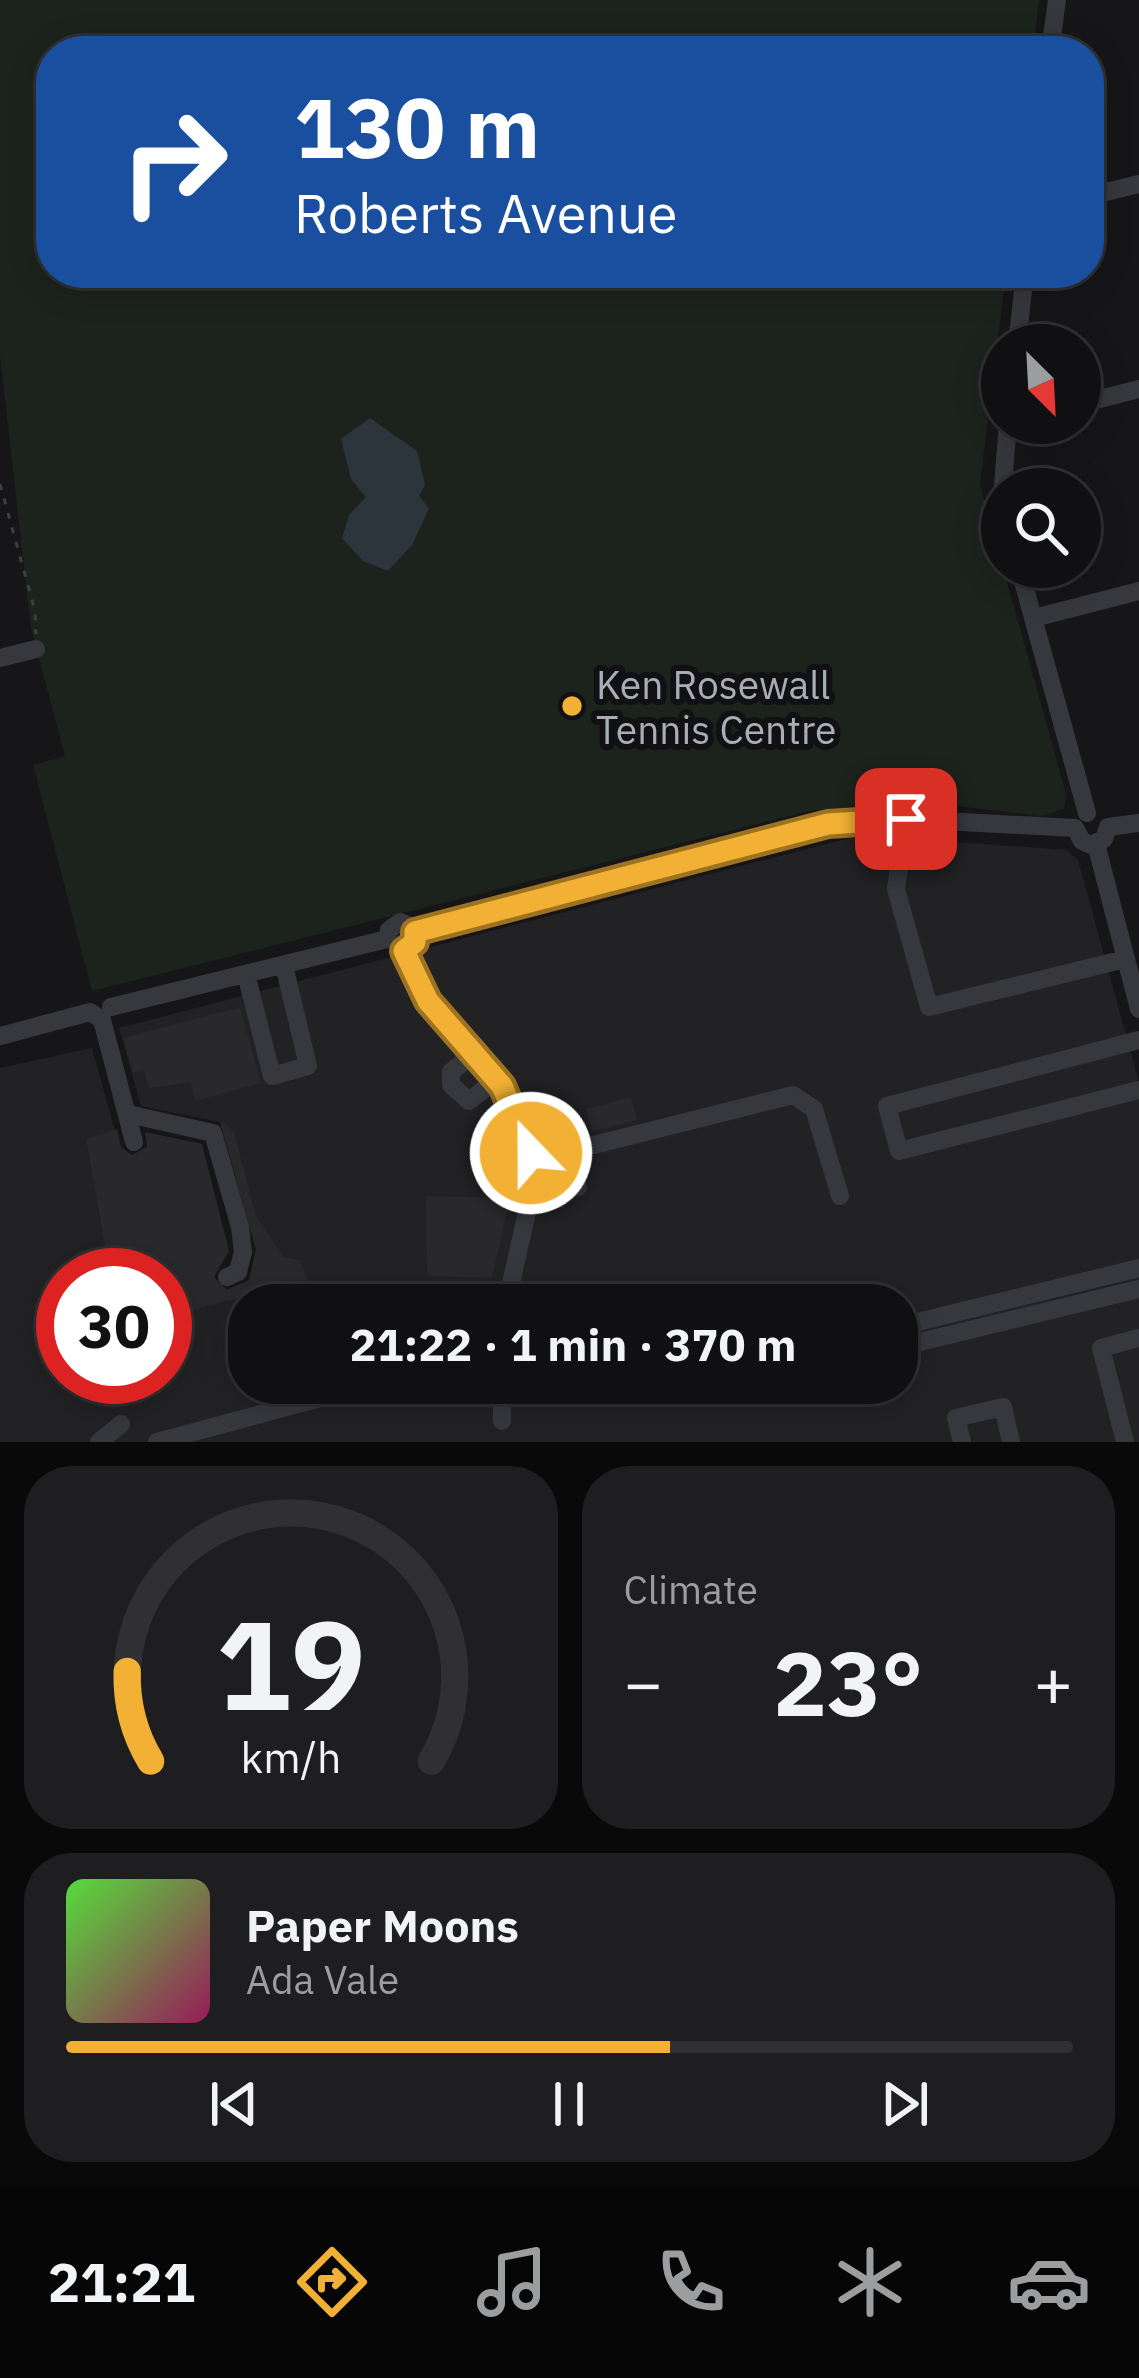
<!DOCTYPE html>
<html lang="en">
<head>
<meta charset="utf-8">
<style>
	:root { --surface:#101012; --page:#1e1e20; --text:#f1f3f6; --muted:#9c9d9f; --line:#303032; --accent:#f2b134 }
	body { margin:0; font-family:"IBM Plex Sans",sans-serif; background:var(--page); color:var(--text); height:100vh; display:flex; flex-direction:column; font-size:45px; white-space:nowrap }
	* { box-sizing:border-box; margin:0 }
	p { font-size:39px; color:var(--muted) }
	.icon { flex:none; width:66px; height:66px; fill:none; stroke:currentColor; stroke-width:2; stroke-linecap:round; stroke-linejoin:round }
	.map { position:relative; height:1442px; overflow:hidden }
	.side { display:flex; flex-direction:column; gap:24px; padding:24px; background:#09090a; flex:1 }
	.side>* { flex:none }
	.guide { position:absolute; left:36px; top:36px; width:1068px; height:252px; border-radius:48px; box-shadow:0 6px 30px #0003,0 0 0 3px var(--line); background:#1a4fa0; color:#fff; overflow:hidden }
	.needle { width:78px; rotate:156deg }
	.tools { position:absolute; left:981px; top:324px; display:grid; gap:24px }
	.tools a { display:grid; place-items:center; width:120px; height:120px; border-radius:50%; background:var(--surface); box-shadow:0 6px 30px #0003,0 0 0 3px var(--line); font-size:60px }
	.speed { position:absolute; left:36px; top:1248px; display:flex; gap:24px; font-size:60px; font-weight:700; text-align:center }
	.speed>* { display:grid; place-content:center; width:156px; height:156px; border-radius:50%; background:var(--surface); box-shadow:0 6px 30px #0003,0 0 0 3px var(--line); line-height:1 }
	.speed .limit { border:18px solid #d22; background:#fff; color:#111 }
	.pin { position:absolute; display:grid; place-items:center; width:102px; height:102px; color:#fff; margin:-51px; border-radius:24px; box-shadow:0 6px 18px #0006 }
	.me { position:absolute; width:132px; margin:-66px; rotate:338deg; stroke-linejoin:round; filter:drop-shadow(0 0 9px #0008) }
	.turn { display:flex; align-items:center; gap:42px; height:252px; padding:0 60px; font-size:54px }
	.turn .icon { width:156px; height:156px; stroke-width:2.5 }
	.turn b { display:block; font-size:84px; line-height:102px }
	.big { font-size:90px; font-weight:800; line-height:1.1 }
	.side .tile { flex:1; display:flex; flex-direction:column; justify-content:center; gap:18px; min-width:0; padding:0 42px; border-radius:48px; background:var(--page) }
	.side .dial { align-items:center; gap:0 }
	.dial svg { height:312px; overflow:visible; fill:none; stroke:var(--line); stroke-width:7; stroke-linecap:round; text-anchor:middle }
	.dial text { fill:var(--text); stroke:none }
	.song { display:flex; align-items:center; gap:36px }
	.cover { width:144px; height:144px; border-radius:18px; background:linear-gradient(135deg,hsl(110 70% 55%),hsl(330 70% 35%)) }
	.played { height:12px; border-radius:6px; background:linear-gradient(90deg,var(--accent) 60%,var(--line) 60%) }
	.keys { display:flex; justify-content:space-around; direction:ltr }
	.heat { display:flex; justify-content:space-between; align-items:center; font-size:66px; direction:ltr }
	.side .tiles { flex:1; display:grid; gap:24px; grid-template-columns:1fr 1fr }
	.tile:last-child { grid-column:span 2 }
	.trip { position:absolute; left:228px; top:1284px; width:690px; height:120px; border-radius:48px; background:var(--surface); box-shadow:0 6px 30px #0003,0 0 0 3px var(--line); font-weight:800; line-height:120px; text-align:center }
	.dock { display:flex; height:192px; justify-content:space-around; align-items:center; background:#060607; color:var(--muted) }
	.dock .icon { width:84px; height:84px }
	.dock .active { color:var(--accent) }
	.dock b { font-size:54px; color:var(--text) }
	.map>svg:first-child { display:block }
	.built { fill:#222225; fill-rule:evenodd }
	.green { fill:#1c231d }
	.water { fill:#2c353c }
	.building { fill:#29292c }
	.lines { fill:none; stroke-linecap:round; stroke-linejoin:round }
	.path { stroke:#3d3f44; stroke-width:3; stroke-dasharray:6 9; stroke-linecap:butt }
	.minor { stroke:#37383d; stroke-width:18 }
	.route-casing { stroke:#9d7322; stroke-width:30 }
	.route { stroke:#f2b134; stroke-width:21 }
	.poi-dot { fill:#f2b134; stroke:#111113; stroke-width:4.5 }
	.labels { text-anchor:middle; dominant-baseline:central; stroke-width:12; stroke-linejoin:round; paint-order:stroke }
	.poi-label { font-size:39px; fill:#a8adb8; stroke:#111113; text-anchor:start }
</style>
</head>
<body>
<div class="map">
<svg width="1139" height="1442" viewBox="0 0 1139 1442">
	<rect width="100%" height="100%" fill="#161618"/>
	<path class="built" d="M877 836 1066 850 1078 860 1139 1083V1442H0V1068L92 1048 115 1131 86 1139 110 1275H63V1377H165V1317L307 1279 300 1260 284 1257 256 1215 234 1131 224 1123 141 1106 119 1028 849 838ZM249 1305H897V1383H249Z"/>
	<path class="green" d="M0 0H1039L1033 51H51V273H1006L980 484 1066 794 1064 809 1042 816 916 801 809 811 92 991 33 765 65 756 31 628 0 355Z"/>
	<path class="water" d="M370 418 417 451 425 485 419 496 429 509 412 545 388 571 363 561 342 538 349 515 366 497 351 479 341 439Z"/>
	<path class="building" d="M240 1007 261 1083 195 1101 191 1082 149 1088 144 1070 133 1073 124 1038Z
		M631 1097 637 1120 592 1132 586 1109Z
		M220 1122 224 1123 234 1131 256 1215 284 1257 300 1260 308 1280 165 1317V1275H110L86 1139 117 1129 121 1147 132 1155 147 1147 145 1132 202 1144 229 1251 214 1277 227 1290 249 1280 256 1250Z
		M426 1196 510 1198 492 1278 427 1276Z"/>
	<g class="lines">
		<path class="path" d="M0 484 35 611 36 634"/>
		<path class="minor" d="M1050 51 1057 0
			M1089 196 1139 184
			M1017 345 1025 273
			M1080 404 1139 389
			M1002 498 1008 423
			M1019 567 1087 813
			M1034 618 1139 591
			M0 658 36 649
			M906 819 896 889 929 1007 1125 959
			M1108 827 1139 823
			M1075 828 1082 841 1091 845 1104 839 1108 827
			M1096 844 1139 1009
			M415 932 828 823 906 819 1075 828
			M404 951 428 1001 502 1086 527 1134 533 1186 506 1305
			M246 974 272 1076 308 1066 284 965
			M111 1007 387 939 389 930 400 922 413 928 415 939
			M90 1012 102 1020 134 1142
			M0 1036 90 1012
			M1139 1040 887 1106 899 1151 1139 1090
			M474 1053 451 1072V1085L469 1101 497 1079
			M128 1114 213 1133 240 1227 243 1252 238 1272 227 1277
			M527 1134 547 1133 564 1149 578 1187
			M566 1152 793 1095 814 1109 840 1196
			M897 1327 1139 1268
			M916 1343 1139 1289
			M502 1383V1421
			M650 1386 664 1383
			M99 1442 121 1424
			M157 1442 350 1390
			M962 1442 956 1418 1003 1407 1011 1442
			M1125 1442 1101 1348 1139 1338"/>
	</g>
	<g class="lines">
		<defs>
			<path id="route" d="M531 1153 502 1086 428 1001 404 951 415 942V932L828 824 906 819"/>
		</defs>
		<use href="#route" class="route-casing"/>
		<use href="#route" class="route"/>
	</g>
	<circle class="poi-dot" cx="572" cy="706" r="12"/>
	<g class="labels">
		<g class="poi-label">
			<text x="596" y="684">Ken Rosewall<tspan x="596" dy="45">Tennis Centre</tspan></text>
		</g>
	</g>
</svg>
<div class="tools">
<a><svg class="needle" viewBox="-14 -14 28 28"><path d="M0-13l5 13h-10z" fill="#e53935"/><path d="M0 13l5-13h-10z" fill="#9c9d9f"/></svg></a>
<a><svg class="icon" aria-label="search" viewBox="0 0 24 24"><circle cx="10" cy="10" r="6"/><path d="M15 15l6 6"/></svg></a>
</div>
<div class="speed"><div class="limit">30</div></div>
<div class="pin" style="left:906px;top:819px;background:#d93025"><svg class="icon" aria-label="arrive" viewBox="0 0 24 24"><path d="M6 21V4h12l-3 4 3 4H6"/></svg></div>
<svg class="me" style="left:531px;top:1153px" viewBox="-20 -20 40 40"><circle r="17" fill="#f2b134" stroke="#fff" stroke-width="3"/><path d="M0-11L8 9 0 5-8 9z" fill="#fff"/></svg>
<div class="trip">21:22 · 1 min · 370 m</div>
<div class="guide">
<div class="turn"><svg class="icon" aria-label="right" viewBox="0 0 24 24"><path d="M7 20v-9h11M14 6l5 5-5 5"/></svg><div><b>130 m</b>Roberts Avenue</div></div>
</div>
</div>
<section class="side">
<div class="tiles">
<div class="tile dial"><svg viewBox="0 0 100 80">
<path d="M14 69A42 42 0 1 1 86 69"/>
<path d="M14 69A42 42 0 0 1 8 46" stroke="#f2b134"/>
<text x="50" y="56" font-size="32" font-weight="700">19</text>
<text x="50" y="72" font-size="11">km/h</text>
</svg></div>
<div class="tile"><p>Climate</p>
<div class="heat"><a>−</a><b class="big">23°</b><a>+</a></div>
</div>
<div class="tile">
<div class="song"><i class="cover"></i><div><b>Paper Moons</b><p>Ada Vale</p></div></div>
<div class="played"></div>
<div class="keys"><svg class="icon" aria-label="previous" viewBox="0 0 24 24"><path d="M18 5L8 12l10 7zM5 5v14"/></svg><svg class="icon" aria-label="pause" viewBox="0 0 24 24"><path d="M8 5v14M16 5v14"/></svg><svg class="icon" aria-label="next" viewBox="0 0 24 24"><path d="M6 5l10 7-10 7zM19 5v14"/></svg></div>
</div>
</div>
</section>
<nav class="dock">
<b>21:21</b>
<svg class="icon active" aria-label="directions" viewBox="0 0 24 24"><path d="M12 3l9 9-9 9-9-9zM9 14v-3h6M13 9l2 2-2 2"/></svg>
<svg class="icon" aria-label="music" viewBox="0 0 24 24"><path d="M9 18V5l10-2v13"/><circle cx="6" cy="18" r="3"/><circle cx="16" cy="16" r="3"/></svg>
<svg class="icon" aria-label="phone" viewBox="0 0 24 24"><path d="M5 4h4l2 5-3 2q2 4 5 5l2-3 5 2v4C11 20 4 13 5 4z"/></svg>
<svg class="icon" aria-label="climate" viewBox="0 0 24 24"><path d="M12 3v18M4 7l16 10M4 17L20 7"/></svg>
<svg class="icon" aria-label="car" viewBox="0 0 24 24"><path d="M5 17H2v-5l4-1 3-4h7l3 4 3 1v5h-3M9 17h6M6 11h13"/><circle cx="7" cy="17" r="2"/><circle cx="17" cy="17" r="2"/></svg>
</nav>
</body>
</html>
